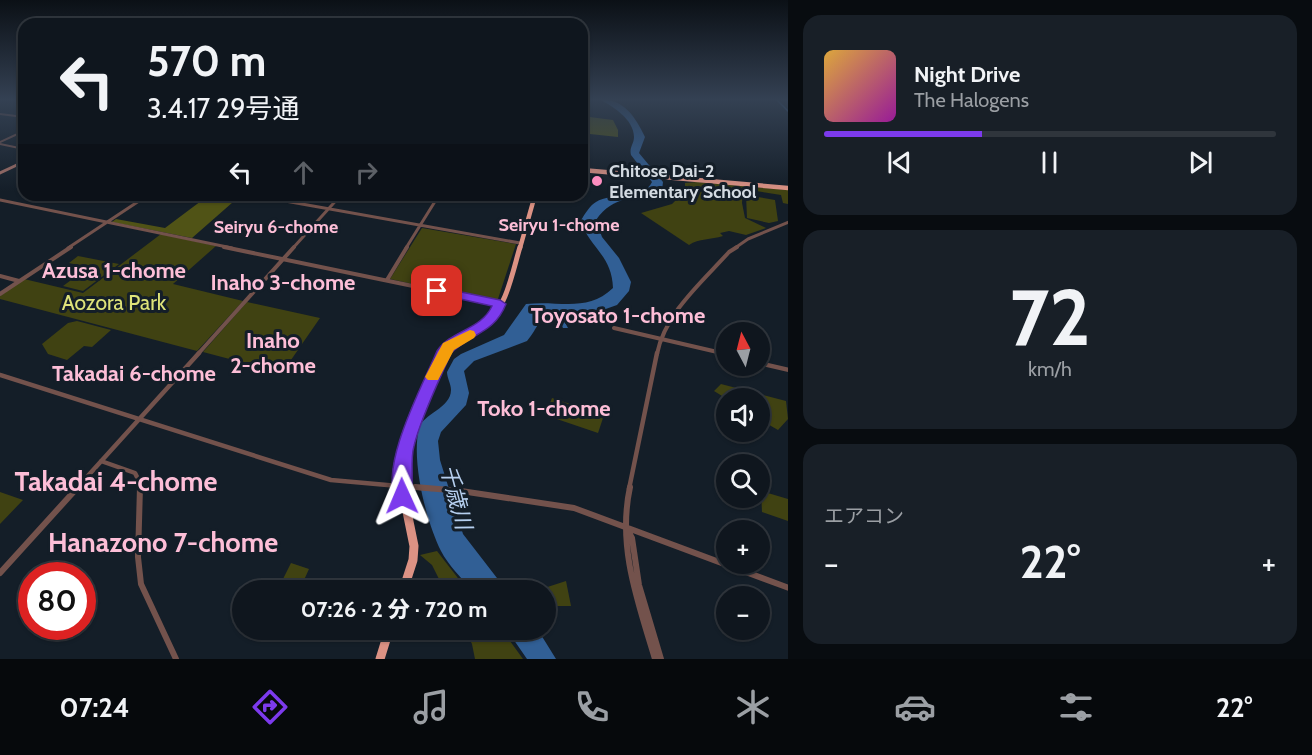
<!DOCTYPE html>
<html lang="ja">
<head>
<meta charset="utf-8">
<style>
	:root { --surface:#0f161e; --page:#181f27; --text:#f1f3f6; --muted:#9b9fa4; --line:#2f353c; --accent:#7c3aed }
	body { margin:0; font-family:Cabin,"Noto Sans JP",sans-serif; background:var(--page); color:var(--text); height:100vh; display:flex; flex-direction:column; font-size:22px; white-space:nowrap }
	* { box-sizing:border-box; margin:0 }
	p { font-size:20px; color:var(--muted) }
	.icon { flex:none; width:33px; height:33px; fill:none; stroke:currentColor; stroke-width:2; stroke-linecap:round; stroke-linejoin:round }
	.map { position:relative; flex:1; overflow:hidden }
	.sheet { display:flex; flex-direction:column; gap:15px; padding:15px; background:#080c10; width:524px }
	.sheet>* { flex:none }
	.guide { position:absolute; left:18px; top:18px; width:570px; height:183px; border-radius:18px; box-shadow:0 2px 4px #0004,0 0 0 2px var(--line); background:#0f161e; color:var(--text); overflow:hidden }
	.needle { width:39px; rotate:353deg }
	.buttons { position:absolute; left:716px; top:322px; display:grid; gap:12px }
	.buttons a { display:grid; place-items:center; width:54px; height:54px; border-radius:50%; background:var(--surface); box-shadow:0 2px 4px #0004,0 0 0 2px var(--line); font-size:30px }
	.speed { position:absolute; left:18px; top:562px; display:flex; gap:12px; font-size:30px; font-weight:700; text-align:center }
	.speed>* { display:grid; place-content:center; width:78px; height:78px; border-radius:50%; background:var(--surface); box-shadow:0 2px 4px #0004,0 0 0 2px var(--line); line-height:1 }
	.speed .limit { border:9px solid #d22; background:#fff; color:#111 }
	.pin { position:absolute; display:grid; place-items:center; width:51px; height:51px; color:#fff; margin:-26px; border-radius:12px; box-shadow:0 3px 9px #0006 }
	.me { position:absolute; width:66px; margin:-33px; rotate:359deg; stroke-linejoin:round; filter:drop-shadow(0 0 4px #0008) }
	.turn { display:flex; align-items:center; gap:21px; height:126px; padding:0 30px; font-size:27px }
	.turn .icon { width:78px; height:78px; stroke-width:2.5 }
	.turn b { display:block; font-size:42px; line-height:51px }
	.lanes { display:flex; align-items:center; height:57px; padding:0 30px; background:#0003; justify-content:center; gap:30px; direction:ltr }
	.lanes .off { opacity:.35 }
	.big { font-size:45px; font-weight:800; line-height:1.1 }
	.sheet .card { flex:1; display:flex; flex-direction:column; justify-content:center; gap:9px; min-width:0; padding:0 21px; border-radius:18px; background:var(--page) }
	.sheet .dial { align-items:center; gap:0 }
	.dial b { font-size:78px; line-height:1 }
	.song { display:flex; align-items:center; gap:18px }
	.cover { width:72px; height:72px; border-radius:9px; background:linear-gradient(135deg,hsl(40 70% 55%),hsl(300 70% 35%)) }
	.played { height:6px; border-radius:3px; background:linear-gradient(90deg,var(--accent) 35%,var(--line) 35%) }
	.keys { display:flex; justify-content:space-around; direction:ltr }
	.heat { display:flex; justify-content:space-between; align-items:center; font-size:33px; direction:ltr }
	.trip { position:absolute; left:232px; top:580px; width:324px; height:60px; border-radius:30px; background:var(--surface); box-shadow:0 2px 4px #0004,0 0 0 2px var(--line); font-weight:800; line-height:60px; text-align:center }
	.dock { display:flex; height:96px; justify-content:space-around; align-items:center; background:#06090c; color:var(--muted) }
	.dock .icon { width:42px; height:42px }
	.dock .selected { color:var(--accent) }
	.dock b { font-size:27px; color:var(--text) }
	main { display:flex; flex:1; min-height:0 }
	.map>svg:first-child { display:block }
	.green { fill:#404212 }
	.forest { fill:#505316 }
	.water { fill:#315f95 }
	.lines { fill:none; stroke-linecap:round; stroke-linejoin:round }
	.stream { stroke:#315f95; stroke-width:1.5 }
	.tertiary-far4 { stroke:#73524c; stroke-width:2 }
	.tertiary-far3 { stroke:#73524c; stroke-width:3 }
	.tertiary-far2 { stroke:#73524c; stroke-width:4 }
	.tertiary-far1 { stroke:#73524c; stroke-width:4.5 }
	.tertiary { stroke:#73524c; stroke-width:6 }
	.secondary-far1 { stroke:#a47067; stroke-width:2 }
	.secondary { stroke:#a47067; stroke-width:3 }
	.trunk-far3 { stroke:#dc9284; stroke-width:4.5 }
	.trunk-far2 { stroke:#dc9284; stroke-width:5 }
	.trunk-far1 { stroke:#dc9284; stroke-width:7 }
	.trunk { stroke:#dc9284; stroke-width:9 }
	.route { fill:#7c3aed; stroke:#51269a; stroke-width:1.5 }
	.slow { fill:#f59e0b }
	.poi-dot { fill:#fd8ec0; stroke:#141e28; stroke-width:2 }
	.labels { text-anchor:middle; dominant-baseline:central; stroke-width:6; stroke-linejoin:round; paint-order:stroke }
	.far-poi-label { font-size:18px; font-weight:bold; fill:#d3dae1; stroke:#141e28; text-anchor:start }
	.far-neighbourhood-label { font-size:18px; font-weight:bold; fill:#fdbed7; stroke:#141e28 }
	.park-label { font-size:21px; fill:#dee379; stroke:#141e28 }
	.neighbourhood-label { font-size:22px; font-weight:bold; fill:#fdbed7; stroke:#141e28 }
	.water-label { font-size:22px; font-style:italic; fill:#b6cfef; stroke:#141e28 }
	.near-neighbourhood-label { font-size:27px; font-weight:bold; fill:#fdbed7; stroke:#141e28 }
</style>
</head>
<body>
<main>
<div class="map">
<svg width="789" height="659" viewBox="0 0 789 659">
	<rect width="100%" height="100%" fill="#141e28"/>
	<path class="green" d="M697 182 788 190V204L783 203 781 195 743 189 742 203 745 218 766 228 746 235 729 231 720 233 723 236C711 240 699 238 689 245L641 213 672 204 685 191V183Z
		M746 195 775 200 778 221 769 223 747 218Z
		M422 228 516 244 497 302 390 279Z
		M161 234 216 246 173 284 243 301 197 351 0 299V296L24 279 83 293Z
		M78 256 119 264 83 291 63 286 82 272 77 270 82 266 69 263Z
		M247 302 320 318 282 373 203 352Z
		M77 321 111 330 92 347 84 346 67 360 48 354 42 344 68 323Z
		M721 384 786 401 788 419 778 430 759 419V399H727L714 391Z
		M552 398 604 415 598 433 545 415Z
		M761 491 788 499V521L762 512Z
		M0 492 23 500 0 524Z
		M437 551 468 591H445L432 565 420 555Z
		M291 563 309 569 299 591H277Z
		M566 581 571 606H546V591H535Z
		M465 630H502L523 659H475L472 644Z"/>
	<path class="forest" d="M582 116 613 120 618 130V137L590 134 587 132 588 129 582 128Z
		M209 195H241L192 238 112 222 116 219 165 228Z"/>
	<path class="water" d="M599 99C624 99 635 116 645 137L639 153 663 182 662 190C634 201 614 194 596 220L602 237 619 258 631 282 629 291 617 305 600 311 561 315 568 328H563L556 315C534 321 540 326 527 341L474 361 464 371 469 393 466 405 441 432 438 441 440 460 463 534 507 591H472C462 578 448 565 441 551 426 521 411 461 419 428 423 414 451 408 451 390 451 384 447 378 447 372L454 359 461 354 504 335 526 304C559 300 587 313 613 288 612 254 587 246 581 220 585 214 590 205 596 202 612 192 644 200 652 182L631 155C629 147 634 144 634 137 634 119 612 106 599 99Z
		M507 630H538L556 659H527Z"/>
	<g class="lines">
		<path class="stream" d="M776 99 789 112"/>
		<path class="tertiary-far4" d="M0 114 24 117
			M0 142 24 131
			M0 144 24 149"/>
		<path class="tertiary-far3" d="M525 195 534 196
			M274 199 520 243
			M0 200 232 248
			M68 248 148 195
			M293 248 341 195
			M406 248 439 195
			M735 248 748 239 789 222"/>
		<path class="tertiary-far2" d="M224 247 500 304
			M0 276 19 281
			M387 280 407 247
			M0 294 71 247
			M614 328 726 354
			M198 354 294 247
			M657 354C665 313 702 282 729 252L737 247"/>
		<path class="tertiary-far1" d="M720 353 726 354
			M759 363 789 370
			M0 375 331 480 432 489
			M101 461 135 473 140 483V489
			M76 489 199 353
			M629 489 657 353"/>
		<path class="tertiary" d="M140 487 138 557 141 584 176 659
			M415 487 461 491 574 508 789 588
			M630 487C617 547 638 602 655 659
			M627 529 632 538 639 585 661 659
			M0 573 78 487"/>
		<path class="secondary-far1" d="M16 165 24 161"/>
		<path class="secondary" d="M0 173 19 164"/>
		<path class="trunk-far3" d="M582 170 789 188
			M520 248 535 195"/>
		<path class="trunk-far2" d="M443 354C452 339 472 335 486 325 506 309 513 270 520 247"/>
		<path class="trunk-far1" d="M402 489C398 440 424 395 443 353"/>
		<path class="trunk" d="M402 487 414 546 413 560 403 591
			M380 659 389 630"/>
	</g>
	<linearGradient id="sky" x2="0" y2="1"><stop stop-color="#0b1016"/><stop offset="0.52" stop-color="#344153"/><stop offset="1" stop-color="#344153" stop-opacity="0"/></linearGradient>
	<rect width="789" height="191" fill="url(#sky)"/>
	<path class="route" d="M437 287 500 300 506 304C494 334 471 333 451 353 439 381 421 417 414 446 409 463 416 486 409 502L402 504 396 502C379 465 422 387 437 351 451 330 481 330 492 306L433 293 431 291 433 288Z"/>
	<path class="slow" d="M470 330 474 331 476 335 474 338 454 350 438 380H428L425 377 443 343Z"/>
	<circle class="poi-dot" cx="597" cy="181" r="6"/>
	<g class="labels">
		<g class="far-poi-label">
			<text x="609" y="171">Chitose Dai-2<tspan x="609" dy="21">Elementary School</tspan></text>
		</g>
		<g class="far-neighbourhood-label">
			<text x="559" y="225">Seiryu 1-chome</text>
			<text x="276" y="227">Seiryu 6-chome</text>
		</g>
		<g class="park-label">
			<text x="114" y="302">Aozora Park</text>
		</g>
		<g class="neighbourhood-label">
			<text x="114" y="270">Azusa 1-chome</text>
			<text x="283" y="282">Inaho 3-chome</text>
			<text x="618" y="315">Toyosato 1-chome</text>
			<text x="273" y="340">Inaho<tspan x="273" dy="25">2-chome</tspan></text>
			<text x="134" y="373">Takadai 6-chome</text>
			<text x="544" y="408">Toko 1-chome</text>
		</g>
		<g class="water-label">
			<text transform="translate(456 497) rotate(75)">千歳川</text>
		</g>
		<g class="near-neighbourhood-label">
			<text x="116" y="481">Takadai 4-chome</text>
			<text x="163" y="542">Hanazono 7-chome</text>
		</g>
	</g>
</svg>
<div class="buttons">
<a><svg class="needle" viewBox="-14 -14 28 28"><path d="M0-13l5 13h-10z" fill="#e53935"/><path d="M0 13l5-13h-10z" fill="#9b9fa4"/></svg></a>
<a><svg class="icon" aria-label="sound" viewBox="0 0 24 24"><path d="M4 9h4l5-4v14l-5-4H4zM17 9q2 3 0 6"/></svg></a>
<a><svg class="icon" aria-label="search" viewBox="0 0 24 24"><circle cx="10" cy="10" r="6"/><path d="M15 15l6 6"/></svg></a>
<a>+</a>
<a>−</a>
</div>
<div class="speed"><div class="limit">80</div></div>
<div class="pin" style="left:437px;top:291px;background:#d93025"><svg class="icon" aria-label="arrive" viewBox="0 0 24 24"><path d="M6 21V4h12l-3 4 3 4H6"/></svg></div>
<svg class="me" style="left:402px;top:496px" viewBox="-20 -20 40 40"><path d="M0-17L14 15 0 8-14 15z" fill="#7c3aed" stroke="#fff" stroke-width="4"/></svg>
<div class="trip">07:26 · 2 分 · 720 m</div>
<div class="guide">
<div class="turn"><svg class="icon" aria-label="left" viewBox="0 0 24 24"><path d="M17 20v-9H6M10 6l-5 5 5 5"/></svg><div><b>570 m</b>3.4.17 29号通</div></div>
<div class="lanes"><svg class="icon" aria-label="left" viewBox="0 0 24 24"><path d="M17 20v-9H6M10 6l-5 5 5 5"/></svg><svg class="icon off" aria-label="ahead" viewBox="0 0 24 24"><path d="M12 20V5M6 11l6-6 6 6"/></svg><svg class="icon off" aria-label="right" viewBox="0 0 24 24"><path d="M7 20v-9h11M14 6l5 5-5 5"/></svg></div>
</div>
</div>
<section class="sheet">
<div class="card">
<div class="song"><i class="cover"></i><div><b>Night Drive</b><p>The Halogens</p></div></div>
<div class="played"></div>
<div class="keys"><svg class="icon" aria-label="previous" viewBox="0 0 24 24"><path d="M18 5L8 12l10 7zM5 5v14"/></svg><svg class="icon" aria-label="pause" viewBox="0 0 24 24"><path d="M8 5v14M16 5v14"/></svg><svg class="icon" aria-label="next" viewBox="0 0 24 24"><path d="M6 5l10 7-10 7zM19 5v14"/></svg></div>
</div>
<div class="card dial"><b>72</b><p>km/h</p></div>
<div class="card"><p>エアコン</p>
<div class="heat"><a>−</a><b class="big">22°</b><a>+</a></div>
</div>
</section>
</main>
<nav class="dock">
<b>07:24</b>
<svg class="icon selected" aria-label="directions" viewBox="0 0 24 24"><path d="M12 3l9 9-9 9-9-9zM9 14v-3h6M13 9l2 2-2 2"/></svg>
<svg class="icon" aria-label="music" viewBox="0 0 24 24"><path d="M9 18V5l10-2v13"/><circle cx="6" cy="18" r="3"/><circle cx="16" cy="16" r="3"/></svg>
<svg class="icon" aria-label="phone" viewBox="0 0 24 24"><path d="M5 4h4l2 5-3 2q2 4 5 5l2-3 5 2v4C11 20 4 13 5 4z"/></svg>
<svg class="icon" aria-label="climate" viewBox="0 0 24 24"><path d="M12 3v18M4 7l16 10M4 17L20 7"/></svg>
<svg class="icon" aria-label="car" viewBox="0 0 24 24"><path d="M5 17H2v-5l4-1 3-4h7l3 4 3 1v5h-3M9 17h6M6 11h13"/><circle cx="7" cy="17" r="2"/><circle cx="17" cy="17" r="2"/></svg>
<svg class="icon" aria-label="filters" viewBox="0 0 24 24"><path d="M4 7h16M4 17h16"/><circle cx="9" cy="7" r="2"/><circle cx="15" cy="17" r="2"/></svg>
<b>22°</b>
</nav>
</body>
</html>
